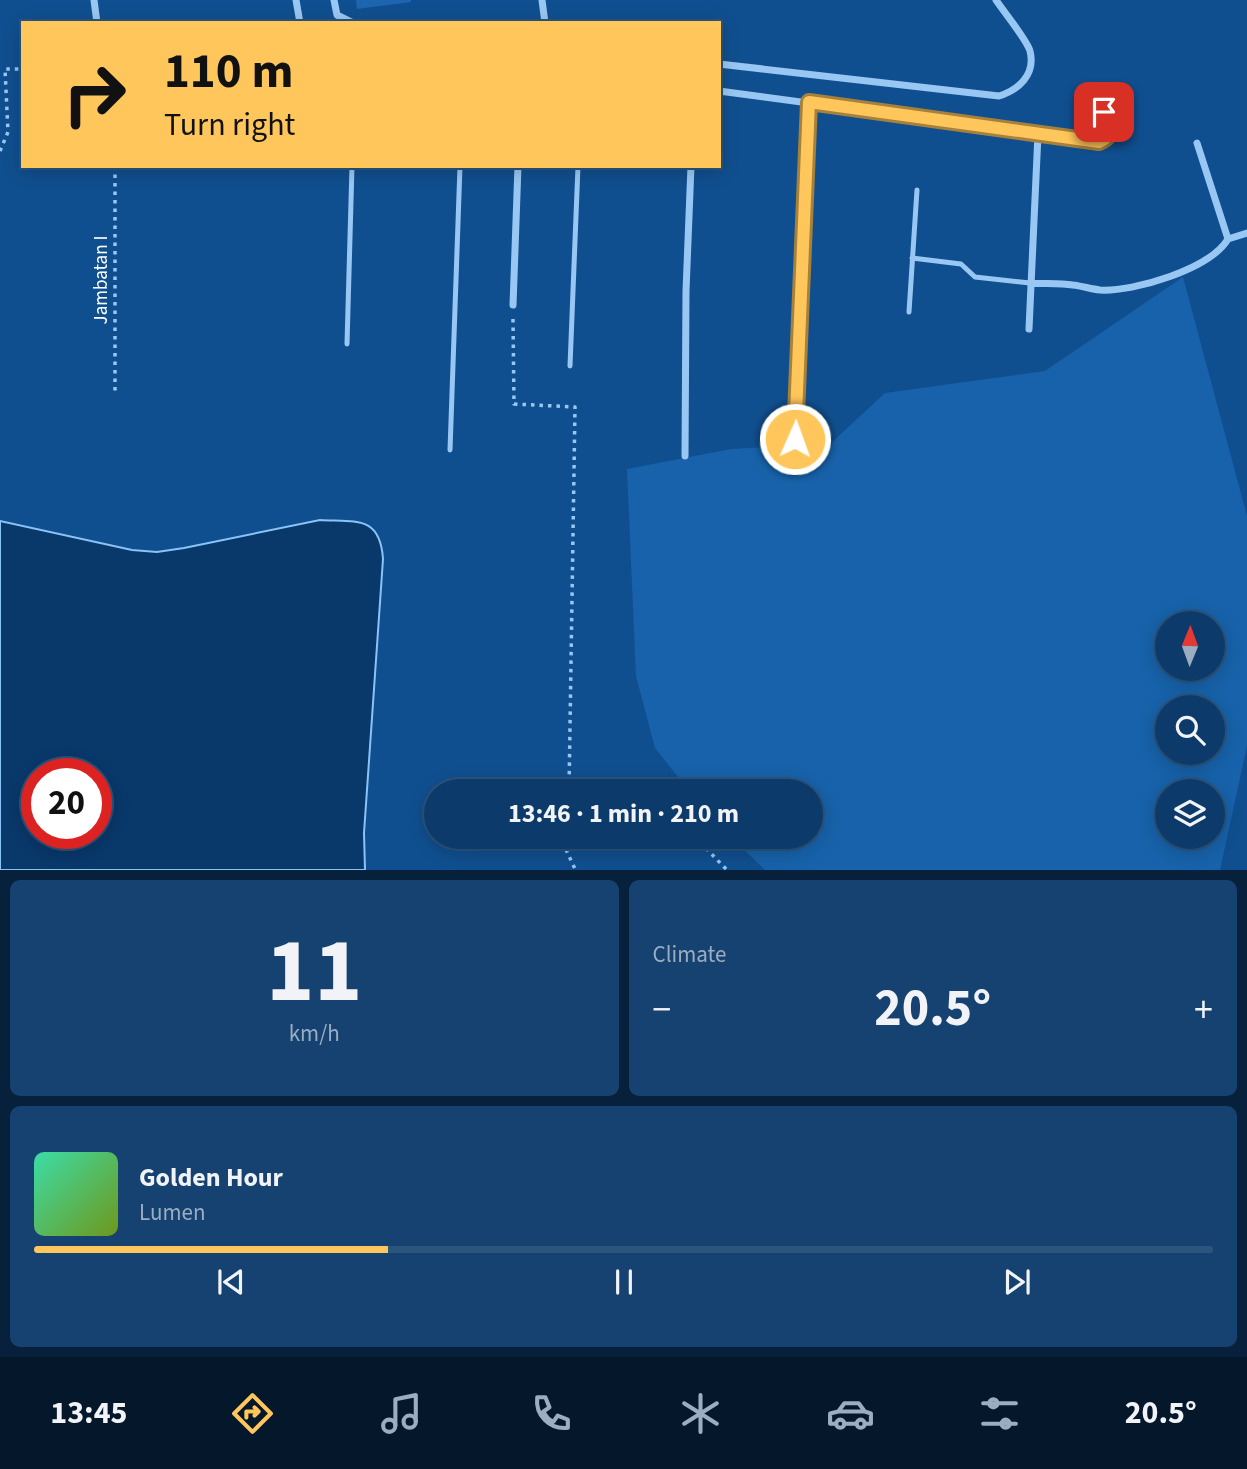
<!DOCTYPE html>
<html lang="en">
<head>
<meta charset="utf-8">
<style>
	:root { --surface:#0c3b6b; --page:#154271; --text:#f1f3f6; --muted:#9aadc1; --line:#2c557e; --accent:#ffc65b }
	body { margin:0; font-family:"Source Sans 3",sans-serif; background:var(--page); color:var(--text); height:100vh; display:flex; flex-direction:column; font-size:26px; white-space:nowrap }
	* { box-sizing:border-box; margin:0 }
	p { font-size:23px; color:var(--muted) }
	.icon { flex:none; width:38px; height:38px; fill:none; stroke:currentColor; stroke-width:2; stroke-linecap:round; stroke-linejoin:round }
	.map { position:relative; height:870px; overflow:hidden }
	.side { display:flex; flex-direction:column; gap:10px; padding:10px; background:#07203b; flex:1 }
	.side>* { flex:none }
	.top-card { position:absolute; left:21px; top:21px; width:700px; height:147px; border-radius:0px; box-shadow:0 4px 18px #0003,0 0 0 2px var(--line); background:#ffc65b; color:#111; overflow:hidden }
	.needle { width:46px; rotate:1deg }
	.tools { position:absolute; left:1155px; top:611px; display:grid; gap:14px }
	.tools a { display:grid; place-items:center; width:70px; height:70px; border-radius:50%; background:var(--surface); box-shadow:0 4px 18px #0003,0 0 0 2px var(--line); font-size:35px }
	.speed { position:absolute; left:21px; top:758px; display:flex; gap:14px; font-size:35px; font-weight:700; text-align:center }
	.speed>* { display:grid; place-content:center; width:91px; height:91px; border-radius:50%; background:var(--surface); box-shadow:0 4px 18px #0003,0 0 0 2px var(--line); line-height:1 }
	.speed .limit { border:10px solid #d22; background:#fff; color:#111 }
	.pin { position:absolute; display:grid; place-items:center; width:60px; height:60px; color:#fff; margin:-30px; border-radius:14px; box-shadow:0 4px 10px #0006 }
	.me { position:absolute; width:77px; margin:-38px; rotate:2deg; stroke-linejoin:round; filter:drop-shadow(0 0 5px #0008) }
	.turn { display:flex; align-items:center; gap:24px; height:147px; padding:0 28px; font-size:32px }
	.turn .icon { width:91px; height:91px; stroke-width:2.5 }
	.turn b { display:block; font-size:49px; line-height:60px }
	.big { font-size:52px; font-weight:700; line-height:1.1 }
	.side .tile { flex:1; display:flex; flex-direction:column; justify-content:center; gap:10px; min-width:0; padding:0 24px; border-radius:10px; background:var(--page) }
	.side .dial { align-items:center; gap:0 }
	.dial b { font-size:91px; line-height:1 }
	.song { display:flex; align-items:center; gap:21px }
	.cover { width:84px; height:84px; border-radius:10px; background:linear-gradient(135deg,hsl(160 70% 55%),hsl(80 70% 35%)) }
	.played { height:7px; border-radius:4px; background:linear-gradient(90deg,var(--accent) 30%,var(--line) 30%) }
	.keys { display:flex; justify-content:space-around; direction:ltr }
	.heat { display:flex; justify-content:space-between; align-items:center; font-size:38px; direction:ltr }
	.side .tiles { flex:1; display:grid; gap:10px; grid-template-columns:1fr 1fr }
	.tile:last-child { grid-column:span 2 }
	.trip { position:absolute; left:424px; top:779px; width:399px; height:70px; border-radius:35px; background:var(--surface); box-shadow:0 4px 18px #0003,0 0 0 2px var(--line); font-weight:700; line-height:70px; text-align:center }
	.tab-bar { display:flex; height:112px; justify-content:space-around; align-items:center; background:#05182b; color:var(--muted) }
	.tab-bar .icon { width:49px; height:49px }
	.tab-bar .on { color:var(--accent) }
	.tab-bar b { font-size:32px; color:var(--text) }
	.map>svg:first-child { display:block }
	.green { fill:#1762aa; fill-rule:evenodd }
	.water { fill:#09386b; stroke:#8ac3f7; stroke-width:2; fill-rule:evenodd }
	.building { fill:#1d66af }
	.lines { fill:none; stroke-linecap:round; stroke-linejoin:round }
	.path { stroke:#99c7f3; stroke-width:3.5; stroke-dasharray:3.5 5; stroke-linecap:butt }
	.service { stroke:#99c7f3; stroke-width:5 }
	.minor { stroke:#99c7f3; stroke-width:7 }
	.route-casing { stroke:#a6813b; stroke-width:18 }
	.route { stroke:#ffc65b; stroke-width:12 }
	.labels { text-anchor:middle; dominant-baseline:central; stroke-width:7; stroke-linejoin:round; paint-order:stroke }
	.street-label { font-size:19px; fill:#fff; stroke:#104f8f }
</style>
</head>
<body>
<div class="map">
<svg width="1247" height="871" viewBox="0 0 1247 871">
	<rect width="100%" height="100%" fill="#104f8f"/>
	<path class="green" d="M1183 277 1247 516V746L1220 870H765L731 837 810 836V791H689L655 748 636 676 627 469 731 449 830 444 885 393 1045 371ZM1167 623H1213V668H1167ZM1167 707H1213V752H1167ZM1167 791H1213V836H1167Z"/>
	<path class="water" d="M320 520C356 522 380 515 383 559L364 833 365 870H0V521L132 550 157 552 184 548ZM37 774H96V833H37Z"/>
	<path class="building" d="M356 0H411V2L357 9Z"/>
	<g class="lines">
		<path class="path" d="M0 151 8 132 5 69H23
			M115 166V394
			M513 319 514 404 575 407 569 791
			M563 836 560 837 576 871
			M694 836 728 871"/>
		<path class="service" d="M912 258 961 264 975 277 1030 283
			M909 312 917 190
			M347 344 352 166
			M570 366 578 166
			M795 439 809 102
			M450 450 460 166"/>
		<path class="minor" d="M94 0 97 23
			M296 0 300 23
			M334 0 337 15 353 23
			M542 0 545 23
			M719 64 999 96C1018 90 1036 75 1030 51 1027 40 1004 12 996 0
			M719 91 1099 142C1115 135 1112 125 1104 112
			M1228 239 1247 233
			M1030 283C1044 284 1059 283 1073 285 1082 286 1091 289 1100 290 1134 292 1210 269 1228 239L1197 143
			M513 305 518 166
			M1029 329 1038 134
			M685 456 686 291 691 166"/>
	</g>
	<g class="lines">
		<defs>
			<path id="route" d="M795 439 809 102 1099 142C1115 135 1112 125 1104 112"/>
		</defs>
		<use href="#route" class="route-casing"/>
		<use href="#route" class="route"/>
	</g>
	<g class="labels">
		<g class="street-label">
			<text transform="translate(101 280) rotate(-90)">Jambatan I</text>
		</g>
	</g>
</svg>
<div class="tools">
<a><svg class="needle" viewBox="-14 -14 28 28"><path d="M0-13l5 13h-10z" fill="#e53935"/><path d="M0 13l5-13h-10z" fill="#9aadc1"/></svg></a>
<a><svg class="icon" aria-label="search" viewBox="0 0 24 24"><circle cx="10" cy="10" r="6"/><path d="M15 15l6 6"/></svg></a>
<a><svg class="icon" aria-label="layers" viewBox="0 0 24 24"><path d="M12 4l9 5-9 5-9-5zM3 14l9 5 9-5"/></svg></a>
</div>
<div class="speed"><div class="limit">20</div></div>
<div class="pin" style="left:1104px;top:112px;background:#d93025"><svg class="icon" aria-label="arrive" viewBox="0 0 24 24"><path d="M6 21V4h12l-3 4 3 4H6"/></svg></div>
<svg class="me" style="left:795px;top:439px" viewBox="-20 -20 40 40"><circle r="17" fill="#ffc65b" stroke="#fff" stroke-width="3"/><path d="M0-11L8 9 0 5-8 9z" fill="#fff"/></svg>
<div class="trip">13:46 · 1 min · 210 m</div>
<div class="top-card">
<div class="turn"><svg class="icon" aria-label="right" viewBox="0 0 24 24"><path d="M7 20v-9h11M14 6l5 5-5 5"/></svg><div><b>110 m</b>Turn right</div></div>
</div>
</div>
<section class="side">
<div class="tiles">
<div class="tile dial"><b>11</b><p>km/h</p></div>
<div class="tile"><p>Climate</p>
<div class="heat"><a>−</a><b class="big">20.5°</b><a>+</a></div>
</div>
<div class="tile">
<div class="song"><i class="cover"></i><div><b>Golden Hour</b><p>Lumen</p></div></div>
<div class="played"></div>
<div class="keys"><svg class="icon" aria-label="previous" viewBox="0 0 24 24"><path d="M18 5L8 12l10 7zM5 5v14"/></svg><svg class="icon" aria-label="pause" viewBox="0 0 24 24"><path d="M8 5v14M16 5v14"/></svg><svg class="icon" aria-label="next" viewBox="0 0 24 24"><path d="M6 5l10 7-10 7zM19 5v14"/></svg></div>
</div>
</div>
</section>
<nav class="tab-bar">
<b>13:45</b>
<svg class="icon on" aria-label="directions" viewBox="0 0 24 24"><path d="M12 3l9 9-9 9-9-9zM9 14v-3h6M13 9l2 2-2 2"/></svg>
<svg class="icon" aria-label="music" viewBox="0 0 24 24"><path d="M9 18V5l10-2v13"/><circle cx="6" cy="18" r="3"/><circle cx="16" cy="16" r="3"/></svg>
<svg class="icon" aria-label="phone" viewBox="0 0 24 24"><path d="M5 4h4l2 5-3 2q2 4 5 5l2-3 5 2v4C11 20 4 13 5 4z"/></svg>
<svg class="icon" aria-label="climate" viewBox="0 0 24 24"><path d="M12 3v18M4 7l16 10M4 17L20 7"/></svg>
<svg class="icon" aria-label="car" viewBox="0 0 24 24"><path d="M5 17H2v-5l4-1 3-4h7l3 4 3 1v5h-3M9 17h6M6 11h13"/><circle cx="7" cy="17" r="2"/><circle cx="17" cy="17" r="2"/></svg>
<svg class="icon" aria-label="filters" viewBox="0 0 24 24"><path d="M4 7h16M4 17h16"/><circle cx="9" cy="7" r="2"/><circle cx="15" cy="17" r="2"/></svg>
<b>20.5°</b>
</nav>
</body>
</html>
